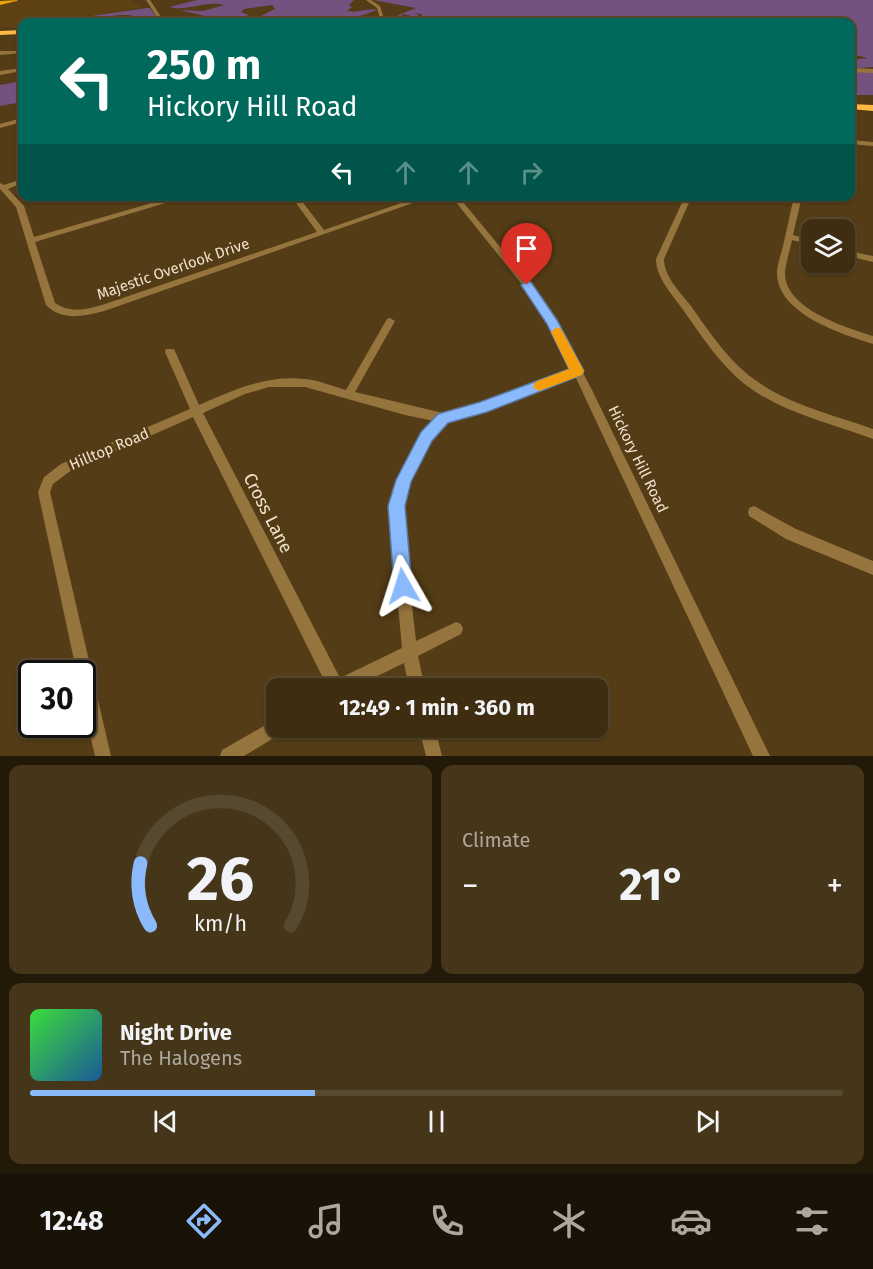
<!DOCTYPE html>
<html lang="en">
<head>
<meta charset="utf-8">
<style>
	:root { --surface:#3e2d10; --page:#453519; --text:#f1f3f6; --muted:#ada89f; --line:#574930; --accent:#8bbafc }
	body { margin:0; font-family:"Fira Sans",sans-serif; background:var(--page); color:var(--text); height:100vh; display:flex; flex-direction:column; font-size:22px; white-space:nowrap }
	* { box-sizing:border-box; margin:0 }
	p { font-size:20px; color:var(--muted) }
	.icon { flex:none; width:33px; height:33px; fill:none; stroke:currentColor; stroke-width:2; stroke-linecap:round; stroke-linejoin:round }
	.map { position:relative; height:756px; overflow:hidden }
	.drawer { display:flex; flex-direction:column; gap:9px; padding:9px; background:#221909; flex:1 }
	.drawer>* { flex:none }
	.hud { position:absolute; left:18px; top:18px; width:837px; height:183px; border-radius:12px; box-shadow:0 2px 4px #0004,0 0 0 2px var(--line); background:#00695c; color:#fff; overflow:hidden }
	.tools { position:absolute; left:801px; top:219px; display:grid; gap:12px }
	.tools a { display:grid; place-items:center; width:54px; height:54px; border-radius:12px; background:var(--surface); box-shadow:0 2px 4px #0004,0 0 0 2px var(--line); font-size:30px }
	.speed { position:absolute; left:18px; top:660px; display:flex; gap:12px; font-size:30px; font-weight:700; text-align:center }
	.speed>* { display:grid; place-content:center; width:78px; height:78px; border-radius:50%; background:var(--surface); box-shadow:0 2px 4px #0004,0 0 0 2px var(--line); line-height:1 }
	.speed .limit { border:3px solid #111; border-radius:9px; background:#fff; color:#111 }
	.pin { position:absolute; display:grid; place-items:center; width:51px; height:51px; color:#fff; margin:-62px -26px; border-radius:50% 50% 50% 0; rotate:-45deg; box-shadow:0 0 6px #0007 }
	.pin .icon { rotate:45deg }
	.me { position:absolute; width:66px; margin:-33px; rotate:354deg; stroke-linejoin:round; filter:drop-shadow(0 0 4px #0008) }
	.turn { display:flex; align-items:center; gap:21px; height:126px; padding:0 30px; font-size:27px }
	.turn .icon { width:78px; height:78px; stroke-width:2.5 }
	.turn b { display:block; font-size:42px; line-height:51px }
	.lanes { display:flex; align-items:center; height:57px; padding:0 30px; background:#0003; justify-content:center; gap:30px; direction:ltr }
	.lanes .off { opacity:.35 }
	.big { font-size:45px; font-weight:700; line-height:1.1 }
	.drawer .widget { flex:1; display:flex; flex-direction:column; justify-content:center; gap:9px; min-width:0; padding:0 21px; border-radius:12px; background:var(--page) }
	.drawer .dial { align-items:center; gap:0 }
	.dial svg { height:156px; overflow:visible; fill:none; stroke:var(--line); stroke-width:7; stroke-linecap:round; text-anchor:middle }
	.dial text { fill:var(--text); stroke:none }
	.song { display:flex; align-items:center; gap:18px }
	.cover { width:72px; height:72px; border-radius:9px; background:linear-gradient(135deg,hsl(120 70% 55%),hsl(210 70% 35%)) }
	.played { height:6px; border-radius:3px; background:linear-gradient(90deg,var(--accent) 35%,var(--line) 35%) }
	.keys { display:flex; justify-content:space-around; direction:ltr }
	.heat { display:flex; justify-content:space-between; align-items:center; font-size:33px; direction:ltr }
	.drawer .tiles { flex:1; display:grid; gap:9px; grid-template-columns:1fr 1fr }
	.widget:last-child { grid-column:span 2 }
	.trip { position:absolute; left:266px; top:678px; width:342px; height:60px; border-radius:12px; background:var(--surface); box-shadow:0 2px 4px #0004,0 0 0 2px var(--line); font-weight:700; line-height:60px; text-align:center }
	.tab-bar { display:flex; height:96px; justify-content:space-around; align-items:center; background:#191206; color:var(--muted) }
	.tab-bar .icon { width:42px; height:42px }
	.tab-bar .current { color:var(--accent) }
	.tab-bar b { font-size:27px; color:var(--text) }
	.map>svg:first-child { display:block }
	.built { fill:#5d4112 }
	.green { fill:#745280 }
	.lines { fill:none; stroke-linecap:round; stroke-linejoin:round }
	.minor { fill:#96743d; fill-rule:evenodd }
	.major { fill:#e9a205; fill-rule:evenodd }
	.highway { fill:#fdba45; fill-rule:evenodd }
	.route { fill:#8bbafc; stroke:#5a79a4; stroke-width:1.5 }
	.slow { fill:#f59e0b }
	.labels { text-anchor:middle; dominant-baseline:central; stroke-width:6; stroke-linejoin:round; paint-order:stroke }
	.street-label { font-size:15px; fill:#f0e1cd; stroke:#533c16 }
	.near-street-label { font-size:18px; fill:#f0e1cd; stroke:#533c16 }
</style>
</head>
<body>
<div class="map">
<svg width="873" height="756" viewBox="0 0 873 756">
	<rect width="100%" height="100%" fill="#533c16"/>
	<path class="built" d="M22 0H130L143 7 77 18 70 22H22V27H0V4Z"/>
	<path class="green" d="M197 0H354L349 5 352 7 347 11C358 13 367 8 377 10L360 16 378 18 360 17 351 20 357 22H235L261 16 275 9 272 5 244 9 241 12 249 15 229 22 180 10 203 11 224 5C204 0 189 12 169 7Z
		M373 0H873V67L851 69V60L868 58 851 54 850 22H443L445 21C434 15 425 22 414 22L420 20 422 14 414 13 419 15 415 17 404 14 399 18 412 21 387 20 416 8Z
		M147 8H150L158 19 152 22H132L141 19C125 8 90 23 70 22L77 18Z
		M850 71 873 72V95H851Z
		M22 81V102L0 106V85Z"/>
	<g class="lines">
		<path class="minor" d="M146 0H150L163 20 162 22H158L159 20Z
			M366 0H371L380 6 385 22H381L377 8Z
			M0 51H22V53L0 55Z
			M22 68V71L0 75V71Z
			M850 68 873 69V73L850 72Z
			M22 118V122L0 128V124Z
			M850 140 873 142V146L850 144Z
			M22 179V183L8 189 24 206 34 237 176 196H189L35 242 55 303C70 313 85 310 102 305L317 232 291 196H298L324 230 421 196H433L107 310C87 316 62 322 46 305L16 207 0 189V183L4 185Z
			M451 196H458L530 283 557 323 592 390 770 756H753L575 376 486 410 447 422 423 452 405 494 402 518 416 641 456 622 461 624 463 629 461 634 418 656 425 688H409L404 663 353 688H328L193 417 69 472 53 484 50 492 111 756H95L82 700V674H77L38 492 44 477 61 464 190 409 165 352 166 349H174L199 405C233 390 266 375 304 379 318 380 332 386 346 390L387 319 390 318 395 321 355 392 443 413 480 403 571 369 548 324 524 287ZM269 387H305L405 415 434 421 415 445 393 494 390 518 402 648 340 678 203 413 245 394Z
			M685 196H692L664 259C664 277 681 293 691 306 710 333 730 363 758 382 792 406 835 415 873 429V439C832 424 785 413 750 388 721 367 701 335 681 307 671 293 656 277 656 259Z
			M794 196H802L793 235 812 240V245L792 240C790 250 786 262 785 273 785 309 845 327 873 336V344C842 334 777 314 777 273 777 266 780 257 782 250 786 233 790 215 794 196Z
			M844 250 873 256V262L844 255Z
			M754 506 796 529 873 561V575L786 539 749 516 748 512 749 508Z
			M276 719V728H284L282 733 244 756H220L222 750Z
			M419 728H435L442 756H426Z"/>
		<path class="major" d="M18 0 17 1 0 5V1Z"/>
		<path class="highway" d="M22 30V34L0 35V31Z
			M850 104 873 105V111L850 109Z"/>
	</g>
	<path class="route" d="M527 281 531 282 557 320 584 371 582 375 487 412 448 423 432 441 411 482 405 506 412 586 409 592 403 595 396 592 394 586 388 506 396 480 421 432 438 414 480 402 569 369 547 324 521 285Z"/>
	<path class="slow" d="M557 327 561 329 584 371 582 375 539 391 535 389 533 386 535 382 569 369 551 332Z"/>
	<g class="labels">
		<g class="street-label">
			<text transform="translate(173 269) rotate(-19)">Majestic Overlook Drive</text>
			<text transform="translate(109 449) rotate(-23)">Hilltop Road</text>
			<text transform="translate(638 459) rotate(64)">Hickory Hill Road</text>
		</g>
		<g class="near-street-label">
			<text transform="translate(268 513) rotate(63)">Cross Lane</text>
		</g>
	</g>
</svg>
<div class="tools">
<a><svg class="icon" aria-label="layers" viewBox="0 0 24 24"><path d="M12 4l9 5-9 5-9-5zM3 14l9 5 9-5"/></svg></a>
</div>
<div class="speed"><div class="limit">30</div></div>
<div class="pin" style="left:527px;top:285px;background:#d93025"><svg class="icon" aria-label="arrive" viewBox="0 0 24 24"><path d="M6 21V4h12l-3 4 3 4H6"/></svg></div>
<svg class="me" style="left:403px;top:586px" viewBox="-20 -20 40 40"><path d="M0-17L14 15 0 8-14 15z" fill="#8bbafc" stroke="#fff" stroke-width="4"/></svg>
<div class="trip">12:49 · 1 min · 360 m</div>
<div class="hud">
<div class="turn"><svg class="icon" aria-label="left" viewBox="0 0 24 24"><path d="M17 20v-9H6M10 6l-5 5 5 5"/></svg><div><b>250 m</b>Hickory Hill Road</div></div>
<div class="lanes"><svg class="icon" aria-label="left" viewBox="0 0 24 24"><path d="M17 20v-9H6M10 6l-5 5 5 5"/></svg><svg class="icon off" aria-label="ahead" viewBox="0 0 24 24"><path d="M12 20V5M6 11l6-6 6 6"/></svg><svg class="icon off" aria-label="ahead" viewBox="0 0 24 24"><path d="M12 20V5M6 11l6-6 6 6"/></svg><svg class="icon off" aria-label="right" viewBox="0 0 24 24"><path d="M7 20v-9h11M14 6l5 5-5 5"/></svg></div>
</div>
</div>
<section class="drawer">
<div class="tiles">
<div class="widget dial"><svg viewBox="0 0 100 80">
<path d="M14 69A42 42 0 1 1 86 69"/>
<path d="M14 69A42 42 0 0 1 9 37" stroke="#8bbafc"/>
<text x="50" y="56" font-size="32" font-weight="700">26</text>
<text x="50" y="72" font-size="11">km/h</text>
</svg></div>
<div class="widget"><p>Climate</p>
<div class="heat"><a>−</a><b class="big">21°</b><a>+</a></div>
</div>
<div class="widget">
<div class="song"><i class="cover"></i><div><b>Night Drive</b><p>The Halogens</p></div></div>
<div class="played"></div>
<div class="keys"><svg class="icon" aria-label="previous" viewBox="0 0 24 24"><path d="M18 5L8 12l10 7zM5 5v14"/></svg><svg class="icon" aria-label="pause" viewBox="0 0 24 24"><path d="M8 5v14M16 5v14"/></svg><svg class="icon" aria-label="next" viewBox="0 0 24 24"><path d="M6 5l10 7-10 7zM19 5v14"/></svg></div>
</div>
</div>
</section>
<nav class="tab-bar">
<b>12:48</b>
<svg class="icon current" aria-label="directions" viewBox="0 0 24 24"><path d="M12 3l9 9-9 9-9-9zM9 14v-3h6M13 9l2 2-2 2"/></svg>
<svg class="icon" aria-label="music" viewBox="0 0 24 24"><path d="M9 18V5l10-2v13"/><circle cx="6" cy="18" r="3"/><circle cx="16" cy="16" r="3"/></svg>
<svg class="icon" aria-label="phone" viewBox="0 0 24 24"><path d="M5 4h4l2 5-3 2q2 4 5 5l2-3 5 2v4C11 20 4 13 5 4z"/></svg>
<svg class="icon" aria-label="climate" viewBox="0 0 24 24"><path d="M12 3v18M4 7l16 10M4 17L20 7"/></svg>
<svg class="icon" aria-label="car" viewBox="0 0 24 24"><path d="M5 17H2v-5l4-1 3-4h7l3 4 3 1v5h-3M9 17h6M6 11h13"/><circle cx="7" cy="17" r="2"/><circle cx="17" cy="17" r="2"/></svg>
<svg class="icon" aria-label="filters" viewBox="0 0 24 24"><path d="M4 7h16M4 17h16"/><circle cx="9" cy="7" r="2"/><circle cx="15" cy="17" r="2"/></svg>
</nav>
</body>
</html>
